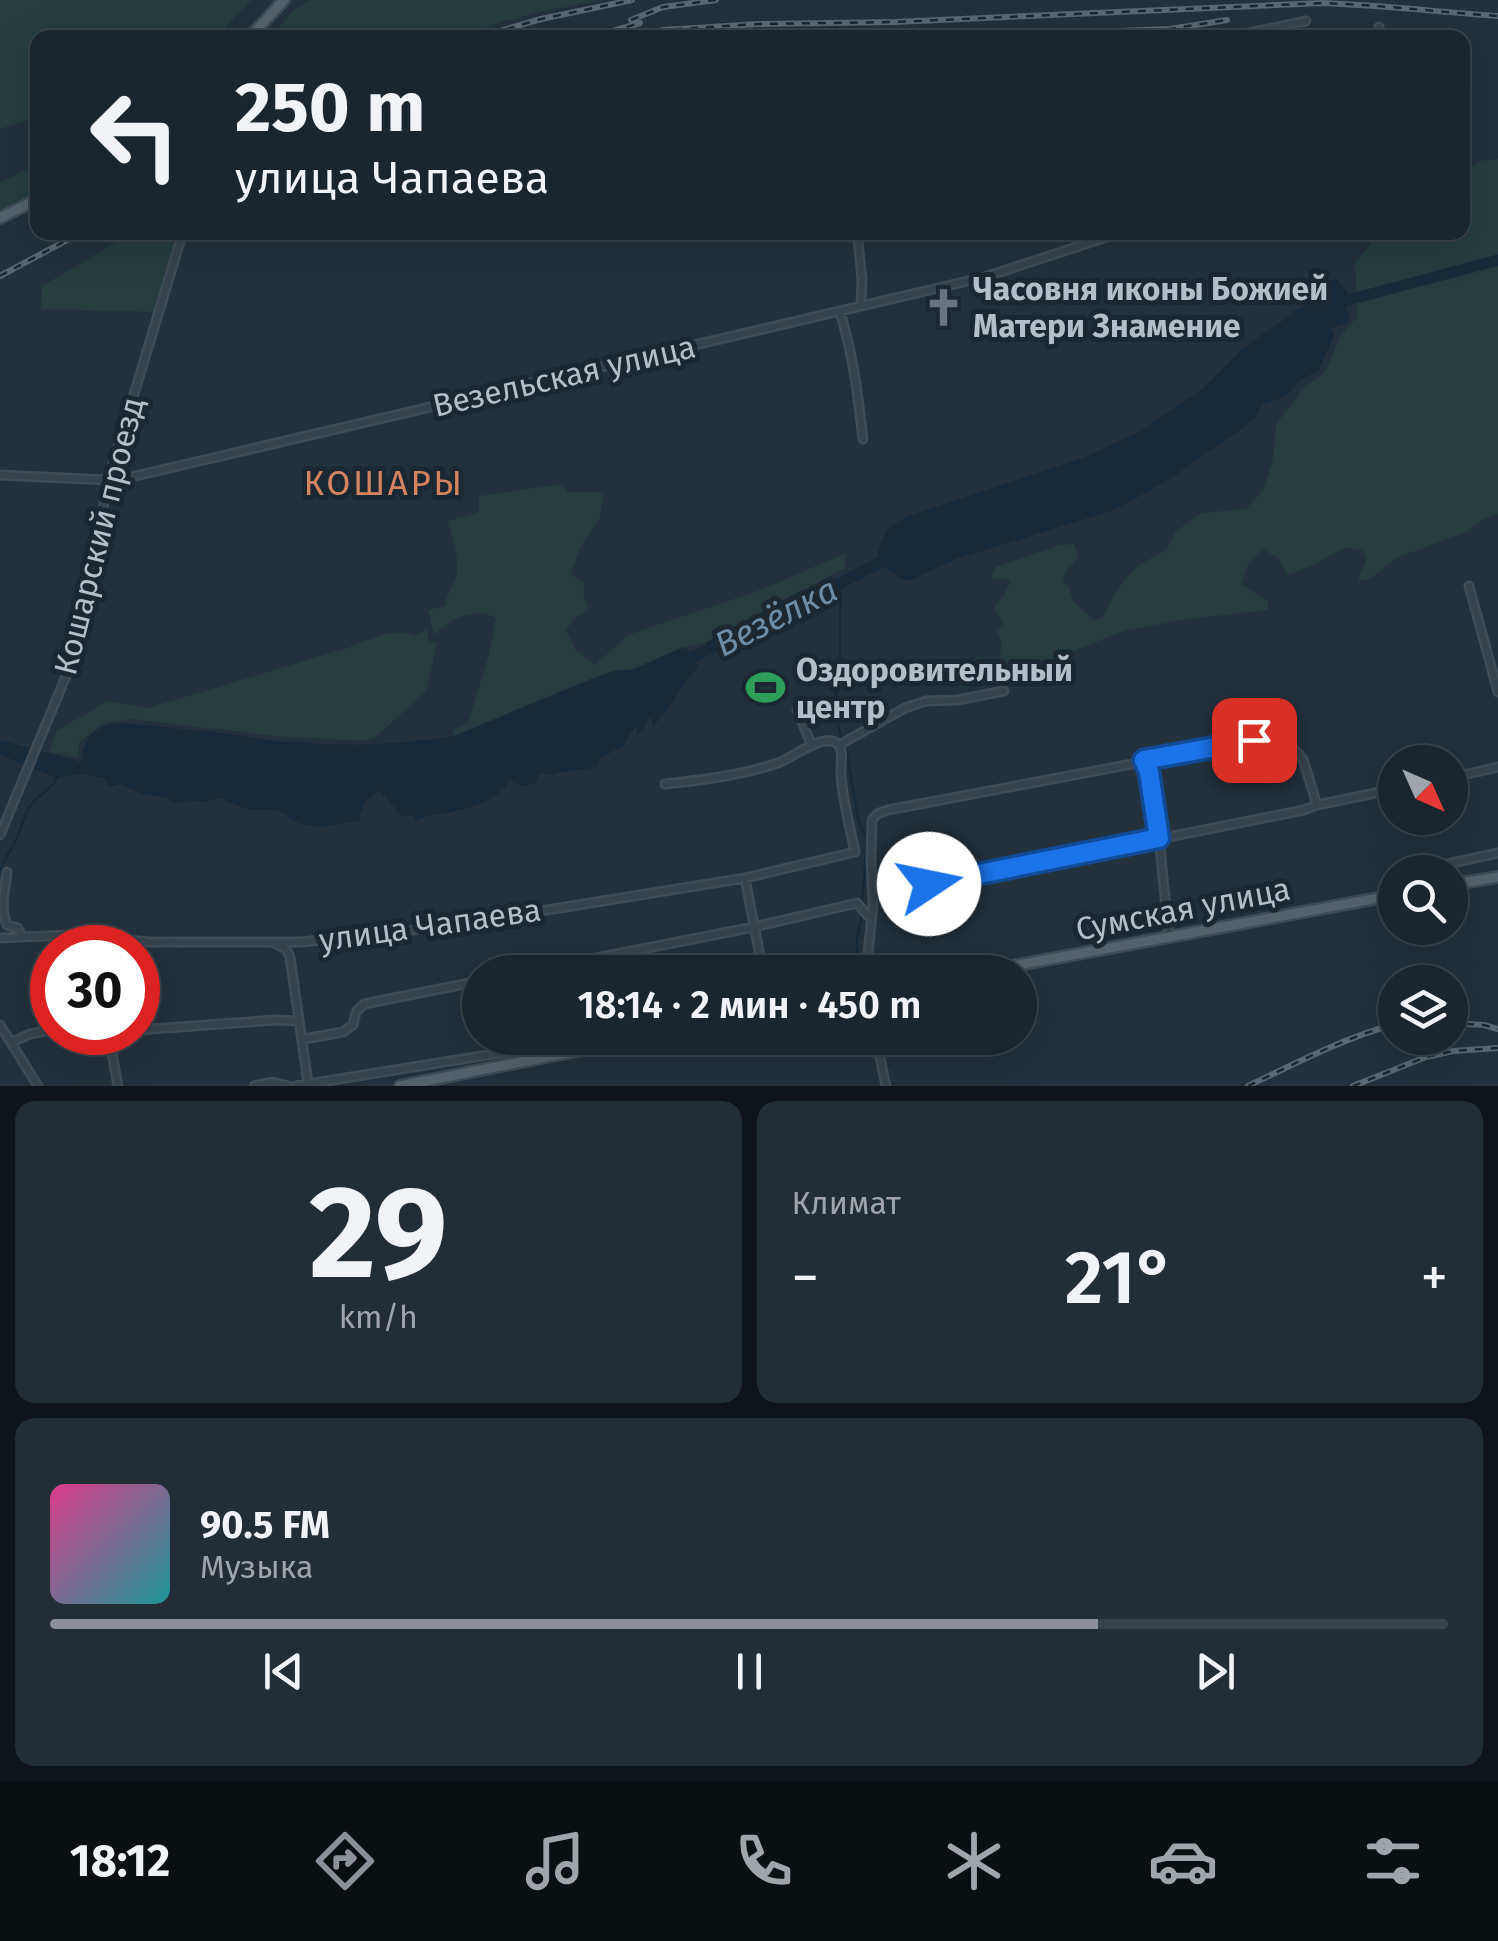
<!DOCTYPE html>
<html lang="ru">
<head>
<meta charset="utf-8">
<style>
	:root { --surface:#1a252d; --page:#232d35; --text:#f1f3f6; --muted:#9fa5aa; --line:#384249; --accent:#8c9099 }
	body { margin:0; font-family:"Fira Sans",sans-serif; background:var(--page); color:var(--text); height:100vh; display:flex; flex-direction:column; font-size:38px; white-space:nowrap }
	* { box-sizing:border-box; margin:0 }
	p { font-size:32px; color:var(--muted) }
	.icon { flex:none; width:55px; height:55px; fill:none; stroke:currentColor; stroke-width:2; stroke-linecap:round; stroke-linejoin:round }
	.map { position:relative; height:1086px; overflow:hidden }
	.drawer { display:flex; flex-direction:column; gap:15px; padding:15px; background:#0e1419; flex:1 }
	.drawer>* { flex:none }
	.banner { position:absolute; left:30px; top:30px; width:1440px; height:210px; border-radius:20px; box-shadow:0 10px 40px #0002,0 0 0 2px var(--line); background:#1a252d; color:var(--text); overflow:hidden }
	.needle { width:65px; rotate:135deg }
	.tools { position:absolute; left:1378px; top:745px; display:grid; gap:20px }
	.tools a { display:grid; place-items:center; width:90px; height:90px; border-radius:50%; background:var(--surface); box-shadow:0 10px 40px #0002,0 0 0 2px var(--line); font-size:50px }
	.speed { position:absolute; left:30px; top:925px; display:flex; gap:20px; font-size:50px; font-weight:700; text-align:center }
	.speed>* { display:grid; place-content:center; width:130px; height:130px; border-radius:50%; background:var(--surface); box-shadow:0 10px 40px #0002,0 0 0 2px var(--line); line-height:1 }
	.speed .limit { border:15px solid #d22; background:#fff; color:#111 }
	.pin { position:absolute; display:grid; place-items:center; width:85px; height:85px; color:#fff; margin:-42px; border-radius:20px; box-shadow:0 5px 15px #0006 }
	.me { position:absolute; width:110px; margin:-55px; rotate:79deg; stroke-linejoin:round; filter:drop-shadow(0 0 8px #0008) }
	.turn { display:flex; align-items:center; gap:35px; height:210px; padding:0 40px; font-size:45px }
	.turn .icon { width:130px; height:130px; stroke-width:2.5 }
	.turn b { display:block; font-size:70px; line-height:85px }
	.big { font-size:75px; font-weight:600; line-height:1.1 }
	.drawer .widget { flex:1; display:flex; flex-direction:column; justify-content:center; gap:15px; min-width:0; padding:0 35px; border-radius:20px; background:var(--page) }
	.drawer .dial { align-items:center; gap:0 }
	.dial b { font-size:130px; line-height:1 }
	.song { display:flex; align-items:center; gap:30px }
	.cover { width:120px; height:120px; border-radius:15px; background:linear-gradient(135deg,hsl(330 70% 55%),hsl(180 70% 35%)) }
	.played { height:10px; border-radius:5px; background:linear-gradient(90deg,var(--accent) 75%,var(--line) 75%) }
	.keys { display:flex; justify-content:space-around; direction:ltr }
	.heat { display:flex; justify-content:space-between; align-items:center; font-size:55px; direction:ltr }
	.drawer .tiles { flex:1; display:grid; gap:15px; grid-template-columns:1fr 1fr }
	.widget:last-child { grid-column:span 2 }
	.trip { position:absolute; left:462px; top:955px; width:575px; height:100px; border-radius:50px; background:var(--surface); box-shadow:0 10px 40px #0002,0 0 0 2px var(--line); font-weight:600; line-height:100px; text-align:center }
	.dock { display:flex; height:160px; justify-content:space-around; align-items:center; background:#0a0f12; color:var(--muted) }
	.dock .icon { width:70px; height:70px }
	.dock .on { color:var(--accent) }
	.dock b { font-size:45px; color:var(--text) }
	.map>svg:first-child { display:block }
	.green { fill:#253d3d }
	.water { fill:#162a3a }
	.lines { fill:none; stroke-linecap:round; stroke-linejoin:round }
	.stream { stroke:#162a3a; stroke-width:2.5 }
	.river { stroke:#162a3a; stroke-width:11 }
	.minor-casing { stroke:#404c55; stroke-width:11 }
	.major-casing { stroke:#404c55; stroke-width:14 }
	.minor { stroke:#37434c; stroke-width:6 }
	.major { stroke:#55626c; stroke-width:9 }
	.rail-casing { stroke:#596873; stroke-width:6 }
	.rail { stroke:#1c2831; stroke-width:2.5; stroke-dasharray:8; stroke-linecap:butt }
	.route-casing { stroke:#114b97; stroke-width:25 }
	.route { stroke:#1a73e8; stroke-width:18 }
	.labels { text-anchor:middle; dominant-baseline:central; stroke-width:10; stroke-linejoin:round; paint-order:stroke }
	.poi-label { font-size:32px; font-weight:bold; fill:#b3bec8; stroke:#1c2831; text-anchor:start }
	.street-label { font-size:32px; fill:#b3bec8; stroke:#1c2831 }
	.neighbourhood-label { font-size:35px; letter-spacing:2.5px; fill:#d48361; stroke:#1c2831 }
	.water-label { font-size:35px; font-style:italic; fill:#6c8da7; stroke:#1c2831 }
</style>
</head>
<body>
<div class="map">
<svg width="1498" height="1086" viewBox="0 0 1498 1086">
	<rect width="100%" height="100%" fill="#23313c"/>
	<path class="green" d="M0 0H251L216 37 38 38 37 117 0 129Z
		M311 0H603L534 13 449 37H272L292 11Z
		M1498 159V514L1482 520 1466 532 1396 558 1370 579 1357 581 1366 561 1363 551 1346 547 1312 566 1287 575 1279 559 1263 549 1249 562 1241 584 1268 601V610L1189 619 1126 630 1008 677 960 688 961 672 979 656 991 665 999 661 1002 644 997 631 1005 625 994 609C999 598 1009 592 1010 580L991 578 996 567 1060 545 1074 544 1079 557 1065 573 1062 582 1069 587 1073 601 1095 621 1103 617 1115 593 1124 581 1138 566 1167 549 1175 532 1201 513 1246 509 1264 489 1273 459 1276 424 1305 387 1325 372 1341 335 1357 317 1355 263 1370 246 1376 233 1462 232 1463 174 1480 161Z
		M37 164V191L0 211V183Z
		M146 233H181L155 312 41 309 42 286 115 243Z
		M563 484 567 492H604L600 517 579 550 571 574 585 584 583 593 589 609 575 618 566 630 576 650 595 665 628 635 766 588 846 553 845 568 705 643 684 647 631 670 614 671 590 679 454 736V729L468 723 489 654 496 618C473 607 452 618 434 635L428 610 445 606C446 593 454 586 457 573 459 556 452 538 448 521L479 512V496Z
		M427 629 429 643H437L427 690 376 737 362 741 274 736 131 719 102 724 79 743 78 758 49 752 56 731 108 701 148 708 350 647C374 638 391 627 416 636Z"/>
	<path class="water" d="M1336 278 1349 294 1346 308 1349 317 1348 322 1331 328 1334 336 1318 371 1300 380 1286 396 1262 405 1255 418 1236 433 1165 482 1114 510 956 559 913 579 903 580 884 567 878 554C884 531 887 526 909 516L1088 456 1141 431 1201 390 1241 350 1292 314Z
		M804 589C804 604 806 616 793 627L725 656 705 643Z
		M684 647 695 657 698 667C681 686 670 709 652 727L653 720 649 718 643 729 637 734V728H634L623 746 600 758 598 767 558 773 556 775 539 774 534 784 521 786 510 781C487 807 479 804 447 813 436 816 426 814 416 821L414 815 402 816 380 791C369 794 359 809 360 821L321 827 298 823 278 810H249L219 798 203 802 191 800 174 803 167 798 142 794 121 784 109 787 103 778 82 774 57 778 0 755V740L81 762C84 746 87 732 105 726 120 721 136 725 151 726 180 729 209 731 237 735 247 736 257 739 267 740 328 747 394 746 454 736L590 680 614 671 631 670Z"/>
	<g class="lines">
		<path class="stream" d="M840 584V657L834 713 847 754 858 820 867 839 862 907
			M0 871C4 859 11 851 16 840 22 828 24 812 33 802 42 793 51 789 57 778
			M857 972V938L862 915"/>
		<path class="river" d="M1334 305 1337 303 1498 260
			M794 607 893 556
			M682 662 724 642"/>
		<defs>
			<path id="minor" d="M1379 27 1380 38
				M1225 38 1306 21
				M857 232 862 279 861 305
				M840 312C853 353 858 396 863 439
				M0 475 108 480 127 478 985 277 1122 232
				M1469 586 1498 692
				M797 710 812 746
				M839 745 905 708 926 701 958 700 1004 691
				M1144 760 1149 772 1159 838 1169 937
				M1450 778 1498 767
				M665 784C703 780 742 775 778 763 794 757 828 729 839 746 844 753 840 767 841 776 843 802 850 827 855 852
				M0 835 79 645 108 480 183 232
				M7 872C5 890 0 908 7 925L18 928 22 937
				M1410 872 1498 853
				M745 878 763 972
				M873 896 1304 810 1317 805 1395 789
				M0 938 69 935 151 942H302L406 931 510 916 745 878 855 852
				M276 944 286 949 290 957 308 1083
				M525 972 754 927 857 903 867 915 872 916
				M866 972 873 905 871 860 872 820 877 814 888 810 1254 741C1272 742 1292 742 1303 759L1317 805
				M0 1025 38 1086
				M138 1030 276 1020 299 1021
				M108 1032 118 1086
				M876 1038 886 1086
				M304 1039 343 1032 353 1025 356 1012 364 1004 480 981
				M12 1042 30 1034 52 1030
				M254 1086 272 1082 288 1086
				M296 1086 587 1039 589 1048"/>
			<path id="major" d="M249 38 284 0
				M0 218 38 199
				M1450 885 1498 877
				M980 972 1395 895
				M400 1086 642 1038"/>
		</defs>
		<use href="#minor" class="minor-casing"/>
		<use href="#major" class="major-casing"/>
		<use href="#minor" class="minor"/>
		<use href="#major" class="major"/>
		<defs>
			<path id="rail" d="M631 20 663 7 716 0
				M596 36 640 23
				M476 38 541 19 632 0
				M627 38 664 30 758 24 895 22 1322 3C1381 5 1439 12 1498 16
				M928 38 1170 29 1227 20
				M0 276 82 232
				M1450 1023 1484 1025 1498 1029
				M1248 1086C1296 1063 1344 1038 1395 1024
				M1353 1086 1426 1057 1453 1051 1498 1048"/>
		</defs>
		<use href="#rail" class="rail-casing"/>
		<use href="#rail" class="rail"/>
	</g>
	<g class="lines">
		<defs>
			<path id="route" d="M929 884 1159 838 1149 772 1144 760 1254 740"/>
		</defs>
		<use href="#route" class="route-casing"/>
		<use href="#route" class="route"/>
	</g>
	<defs>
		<symbol id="church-bare" viewBox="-9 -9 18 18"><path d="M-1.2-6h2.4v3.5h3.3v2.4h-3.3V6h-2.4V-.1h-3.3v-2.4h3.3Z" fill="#6b7280" stroke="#1c2831" stroke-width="2.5" paint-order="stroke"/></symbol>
		<symbol id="stadium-bare" viewBox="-9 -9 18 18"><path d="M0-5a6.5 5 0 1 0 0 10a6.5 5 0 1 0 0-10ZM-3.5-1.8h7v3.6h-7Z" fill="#2e9e5b" stroke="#1c2831" stroke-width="2.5" paint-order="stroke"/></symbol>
	</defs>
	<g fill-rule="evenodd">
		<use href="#church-bare" x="916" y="280" width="55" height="55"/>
		<use href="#stadium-bare" x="738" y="660" width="55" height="55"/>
	</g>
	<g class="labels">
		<g class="poi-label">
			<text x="973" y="289">Часовня иконы Божией<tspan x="973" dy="37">Матери Знамение</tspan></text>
			<text x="796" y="670">Оздоровительный<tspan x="796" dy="37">центр</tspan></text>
		</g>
		<g class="street-label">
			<text transform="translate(564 376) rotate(-13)">Везельская улица</text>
			<text transform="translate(99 536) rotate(-76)">Кошарский проезд</text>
			<text transform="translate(1183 909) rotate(-11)">Сумская улица</text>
			<text transform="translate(430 925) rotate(-8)">улица Чапаева</text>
		</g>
		<g class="neighbourhood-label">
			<text x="384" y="483">КОШАРЫ</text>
		</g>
		<g class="water-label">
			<text transform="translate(776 617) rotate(-27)">Везёлка</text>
		</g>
	</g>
</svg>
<div class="tools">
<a><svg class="needle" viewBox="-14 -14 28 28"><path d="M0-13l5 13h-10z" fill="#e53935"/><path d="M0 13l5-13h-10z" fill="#9fa5aa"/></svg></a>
<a><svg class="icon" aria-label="search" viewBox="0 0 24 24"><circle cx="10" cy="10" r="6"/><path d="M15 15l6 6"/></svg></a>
<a><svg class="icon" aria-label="layers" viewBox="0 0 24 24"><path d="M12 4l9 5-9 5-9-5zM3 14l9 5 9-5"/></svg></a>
</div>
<div class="speed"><div class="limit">30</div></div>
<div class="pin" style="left:1254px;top:740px;background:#d93025"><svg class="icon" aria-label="arrive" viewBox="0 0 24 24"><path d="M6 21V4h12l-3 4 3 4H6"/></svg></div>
<svg class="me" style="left:929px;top:884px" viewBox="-20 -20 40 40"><circle r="19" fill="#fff"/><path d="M0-13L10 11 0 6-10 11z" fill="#1a73e8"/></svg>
<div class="trip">18:14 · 2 мин · 450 m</div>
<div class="banner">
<div class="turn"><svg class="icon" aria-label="left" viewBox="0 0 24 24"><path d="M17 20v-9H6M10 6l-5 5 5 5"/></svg><div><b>250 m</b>улица Чапаева</div></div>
</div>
</div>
<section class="drawer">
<div class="tiles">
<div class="widget dial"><b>29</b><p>km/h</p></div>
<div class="widget"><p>Климат</p>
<div class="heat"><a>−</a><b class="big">21°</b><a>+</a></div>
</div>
<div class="widget">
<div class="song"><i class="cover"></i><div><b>90.5 FM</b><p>Музыка</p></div></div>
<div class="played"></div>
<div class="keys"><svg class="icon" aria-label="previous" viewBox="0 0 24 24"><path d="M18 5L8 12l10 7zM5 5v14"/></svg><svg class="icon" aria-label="pause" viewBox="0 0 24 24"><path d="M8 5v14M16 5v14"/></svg><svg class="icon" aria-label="next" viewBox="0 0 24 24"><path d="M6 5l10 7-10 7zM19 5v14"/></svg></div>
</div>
</div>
</section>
<nav class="dock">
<b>18:12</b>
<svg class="icon on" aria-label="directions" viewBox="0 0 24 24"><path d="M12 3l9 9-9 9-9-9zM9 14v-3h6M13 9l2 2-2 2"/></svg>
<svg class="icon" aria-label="music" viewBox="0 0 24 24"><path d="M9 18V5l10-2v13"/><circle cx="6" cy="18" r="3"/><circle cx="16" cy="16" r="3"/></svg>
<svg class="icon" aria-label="phone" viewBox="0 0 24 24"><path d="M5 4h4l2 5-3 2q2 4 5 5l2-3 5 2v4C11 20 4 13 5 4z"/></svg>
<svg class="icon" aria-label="climate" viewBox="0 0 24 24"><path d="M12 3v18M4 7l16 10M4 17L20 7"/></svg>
<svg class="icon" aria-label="car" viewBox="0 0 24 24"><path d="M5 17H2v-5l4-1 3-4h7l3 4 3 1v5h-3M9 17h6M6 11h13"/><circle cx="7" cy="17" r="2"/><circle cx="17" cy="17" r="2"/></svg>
<svg class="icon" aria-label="filters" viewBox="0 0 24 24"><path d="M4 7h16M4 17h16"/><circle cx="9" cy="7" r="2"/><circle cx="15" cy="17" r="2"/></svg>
</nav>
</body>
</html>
